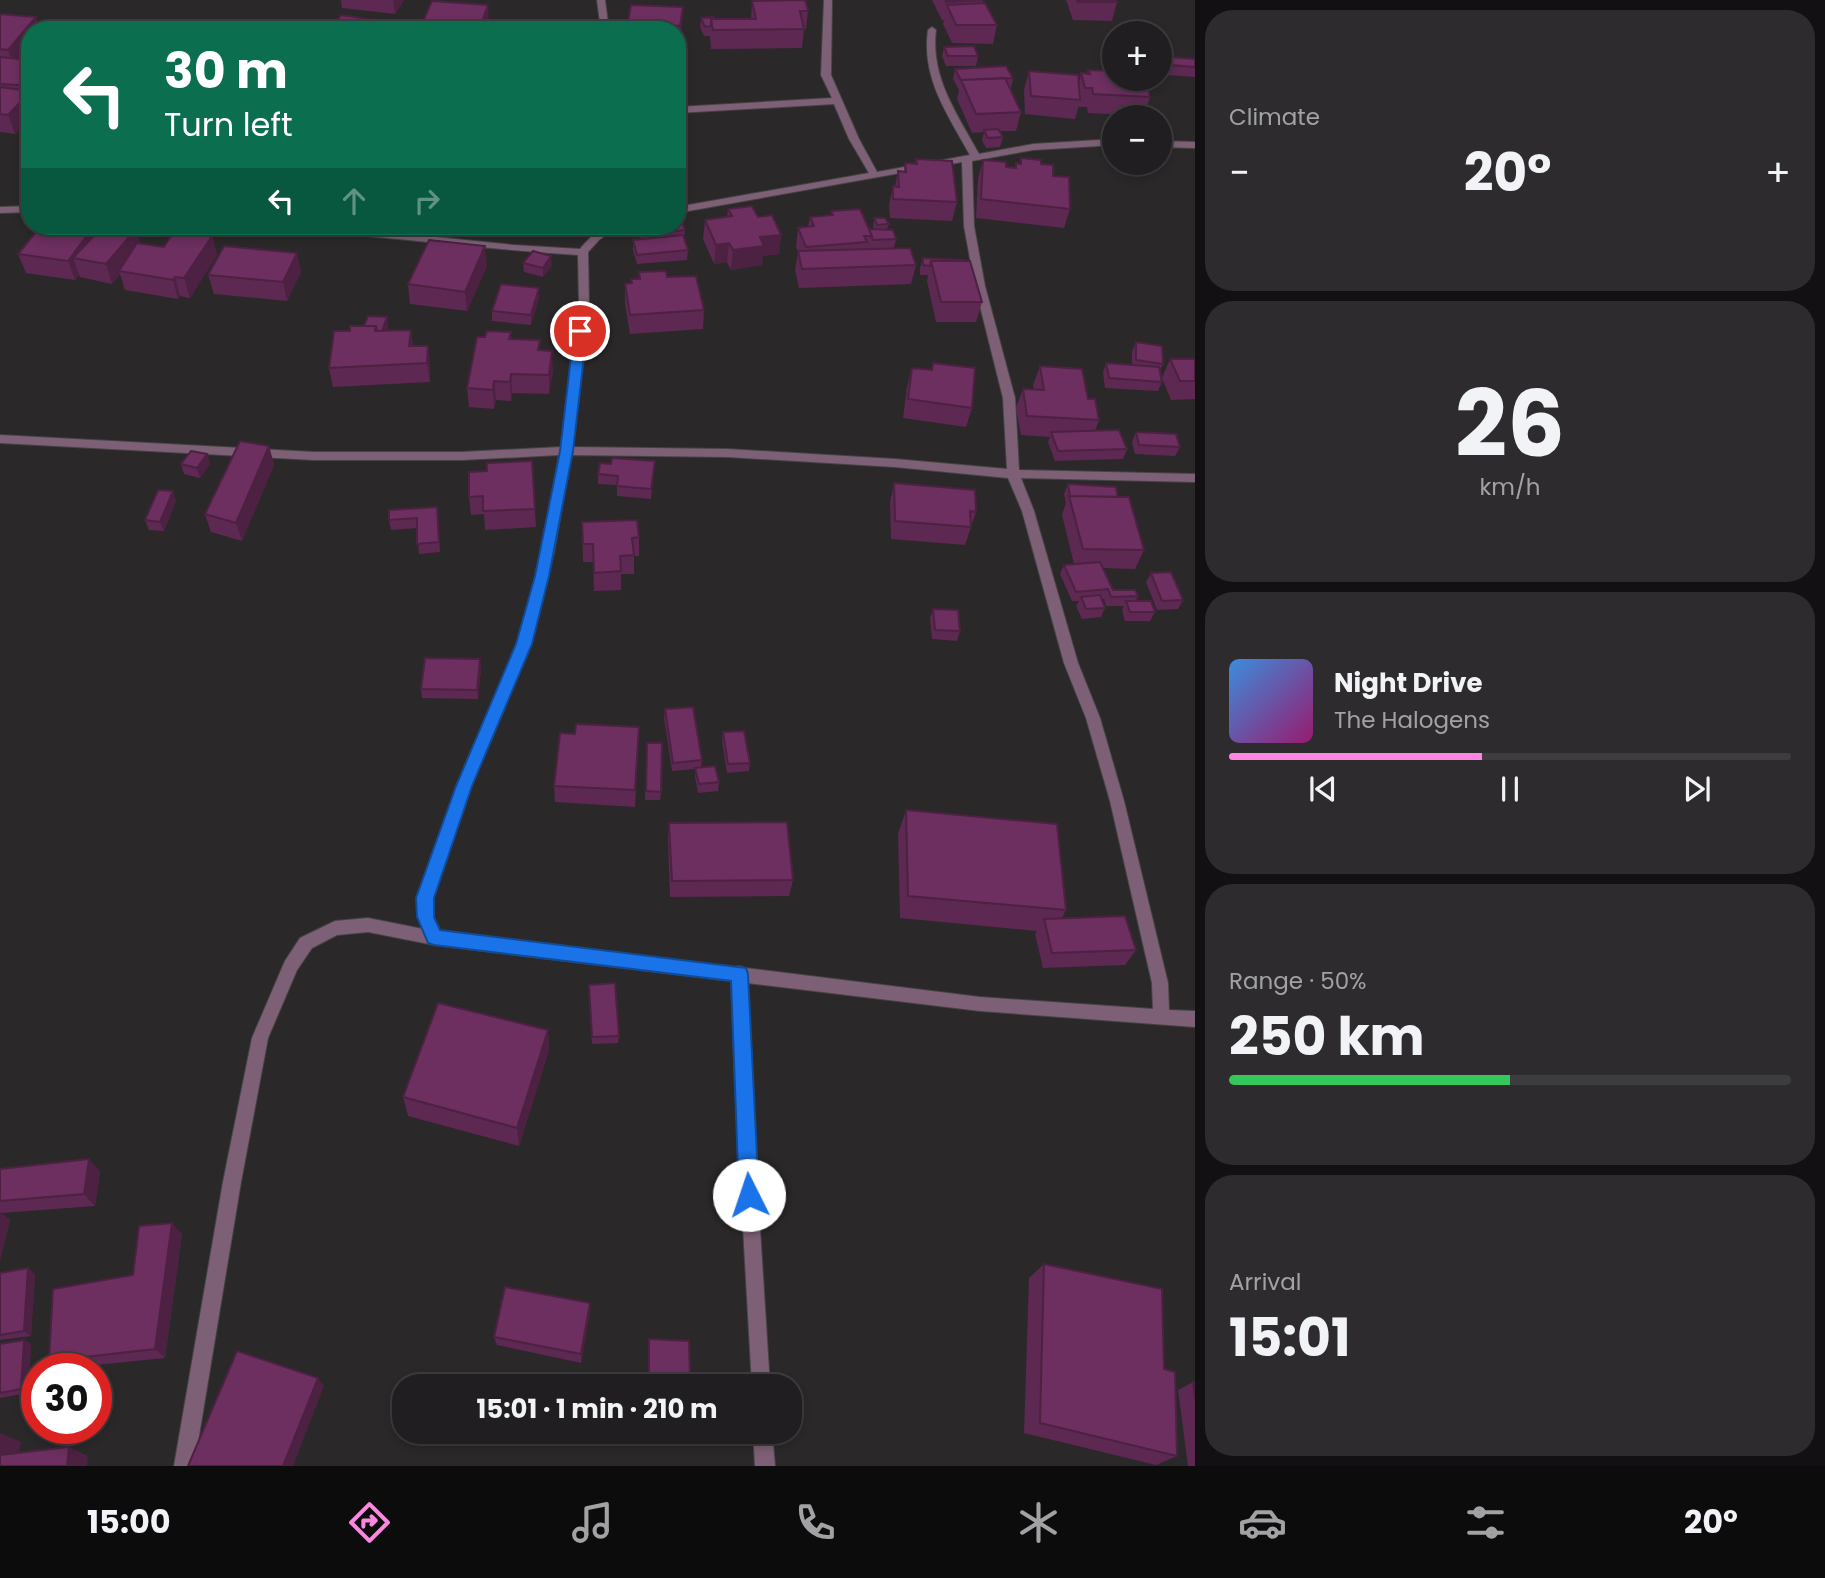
<!DOCTYPE html>
<html lang="en">
<head>
<meta charset="utf-8">
<style>
	:root { --surface:#201e20; --page:#2d2b2d; --text:#f1f3f6; --muted:#a2a2a5; --line:#3d3c3e; --accent:#fd86e1 }
	body { margin:0; font-family:Poppins,sans-serif; background:var(--page); color:var(--text); height:100vh; display:flex; flex-direction:column; font-size:26px; white-space:nowrap }
	* { box-sizing:border-box; margin:0 }
	p { font-size:23px; color:var(--muted) }
	.icon { flex:none; width:38px; height:38px; fill:none; stroke:currentColor; stroke-width:2; stroke-linecap:round; stroke-linejoin:round }
	.map { position:relative; flex:1; overflow:hidden }
	.side { display:flex; flex-direction:column; gap:10px; padding:10px; background:#121012; width:630px }
	.side>* { flex:none }
	.guide { position:absolute; left:21px; top:21px; width:665px; height:214px; border-radius:28px; box-shadow:0 4px 10px #0003,0 0 0 2px var(--line); background:#0b6e4f; color:#fff; overflow:hidden }
	.controls { position:absolute; left:1102px; top:21px; display:grid; gap:14px }
	.controls a { display:grid; place-items:center; width:70px; height:70px; border-radius:50%; background:var(--surface); box-shadow:0 4px 10px #0003,0 0 0 2px var(--line); font-size:35px }
	.speed { position:absolute; left:21px; top:1353px; display:flex; gap:14px; font-size:35px; font-weight:700; text-align:center }
	.speed>* { display:grid; place-content:center; width:91px; height:91px; border-radius:50%; background:var(--surface); box-shadow:0 4px 10px #0003,0 0 0 2px var(--line); line-height:1 }
	.speed .limit { border:10px solid #d22; background:#fff; color:#111 }
	.pin { position:absolute; display:grid; place-items:center; width:60px; height:60px; color:#fff; margin:-30px; border:4px solid #fff; border-radius:50%; box-shadow:0 2px 7px #0007 }
	.me { position:absolute; width:77px; margin:-38px; rotate:356deg; stroke-linejoin:round; filter:drop-shadow(0 0 5px #0008) }
	.turn { display:flex; align-items:center; gap:24px; height:147px; padding:0 28px; font-size:32px }
	.turn .icon { width:91px; height:91px; stroke-width:2.5 }
	.turn b { display:block; font-size:49px; line-height:60px }
	.lanes { display:flex; align-items:center; height:66px; padding:0 28px; background:#0003; justify-content:center; gap:35px; direction:ltr }
	.lanes .off { opacity:.35 }
	.big { font-size:52px; font-weight:700; line-height:1.1 }
	.side .tile { flex:1; display:flex; flex-direction:column; justify-content:center; gap:10px; min-width:0; padding:0 24px; border-radius:28px; background:var(--page) }
	.side .dial { align-items:center; gap:0 }
	.dial b { font-size:91px; line-height:1 }
	.song { display:flex; align-items:center; gap:21px }
	.cover { width:84px; height:84px; border-radius:10px; background:linear-gradient(135deg,hsl(210 70% 55%),hsl(320 70% 35%)) }
	.played { height:7px; border-radius:4px; background:linear-gradient(90deg,var(--accent) 45%,var(--line) 45%) }
	.keys { display:flex; justify-content:space-around; direction:ltr }
	.heat { display:flex; justify-content:space-between; align-items:center; font-size:38px; direction:ltr }
	.charge { height:10px; border-radius:5px; background:linear-gradient(90deg,#34c759 50%,var(--line) 0) }
	.trip { position:absolute; left:392px; top:1374px; width:410px; height:70px; border-radius:28px; background:var(--surface); box-shadow:0 4px 10px #0003,0 0 0 2px var(--line); font-weight:700; line-height:70px; text-align:center }
	.menu { display:flex; height:112px; justify-content:space-around; align-items:center; background:#0d0c0d; color:var(--muted) }
	.menu .icon { width:49px; height:49px }
	.menu .current { color:var(--accent) }
	.menu b { font-size:32px; color:var(--text) }
	main { display:flex; flex:1; min-height:0 }
	.map>svg:first-child { display:block }
	.lines { fill:none; stroke-linecap:round; stroke-linejoin:round }
	.street-casing { stroke:#464345; stroke-width:2 }
	.street { fill:#7d6075; fill-rule:evenodd }
	.wall { fill:#5d2852 }
	.shaded-wall { fill:#4c2142 }
	.building { fill:#6c2f5f; stroke:#4c2142; stroke-width:2 }
	.route { fill:#1a73e8; stroke:#114b97; stroke-width:2 }
</style>
</head>
<body>
<main>
<div class="map">
<svg width="1195" height="1466" viewBox="0 0 1195 1466">
	<rect width="100%" height="100%" fill="#2b282a"/>
	<g class="lines">
		<defs>
			<path id="street" d="M597 0H605L609 30H601Z
				M824 0H832L831 75 859 139 877 172 970 155C948 115 921 78 928 30L932 27 936 30C930 77 957 114 979 154L1033 144 1115 139V145L1033 150 972 161 974 226 985 286 1015 398 1019 470 1195 474V482L1021 478 1034 511 1078 663 1100 718 1124 801 1168 983 1169 1010 1195 1011V1027L980 1011 747 983 751 1086 770 1386H752L735 1086 731 981 434 945 368 932 337 935 312 948 297 970 268 1038 241 1182 194 1466H174L223 1182 252 1038 285 961 300 938 335 921 368 918 423 929 418 917 417 898 457 786 517 644 542 553 559 455 462 460H314L0 443V435L314 452H462L561 447 579 304 578 255C482 249 387 237 292 229L287 226H326L514 245 580 249C591 236 601 226 618 226L599 240 588 252 589 304 572 447 728 449 895 459 1007 469 1003 398 975 286 964 226 962 162 677 213V207L869 173 849 139 834 104 677 113V107L832 98 821 75ZM571 455 728 457 895 467 1008 478 1022 511 1064 663 1086 718 1110 801 1152 983 1153 1009 980 997 745 968 739 966 735 967 439 932 434 917 433 898 471 786 531 644 554 553Z
				M1160 141 1195 142V148L1160 147Z
				M30 206V212L0 213V207Z
				M753 1432H772L775 1466H755Z"/>
		</defs>
		<use href="#street" class="street-casing"/>
		<use href="#street" class="street"/>
	</g>
	<path class="wall" d="M341 0H404L395 14 342 8Z
		M932 0H983L982 4 997 25 993 44 952 43 943 24 944 20H942Z
		M1066 0H1116L1117 2 1112 21 1073 20Z
		M752 1 808 11 806 29H804L802 48 711 49 710 36H704L700 27 701 18 715 19H751Z
		M631 5 683 7 679 44H677V30H627Z
		M0 14 36 17 40 30H30V50L22 59 30 60V118L15 134 0 132Z
		M375 20 376 30H333L332 27Z
		M423 21 489 23 487 30H424Z
		M944 47 978 56 976 66H946L942 56Z
		M1169 57 1195 59V77L1167 75 1165 67Z
		M955 69 1013 78 1011 88H1009L1021 112 1016 131H1000L1003 137 1000 147 986 148 982 140 984 132 972 133 957 99 959 90 953 79Z
		M1088 70 1150 97 1144 116 1088 113 1087 107H1079V105L1075 119 1025 114 1024 90 1029 71 1079 82 1081 73 1087 74Z
		M30 126V148L24 133Z
		M1021 158 1041 164 1053 176 1070 209 1064 228 976 218 978 179 983 160 1006 167 1015 168 1016 163 1020 164Z
		M916 159 957 202 952 221 890 218 889 205 893 186H895L898 171 904 172 905 163 915 164Z
		M728 209 758 217 781 235 779 254 763 256 762 265 731 270 727 262 714 264 703 239 705 220 727 217Z
		M831 211 869 229H873L874 218 889 224 887 229 896 239 894 248 916 265 911 284 799 288 795 270 798 252 796 247 798 228 808 227 810 217 831 215Z
		M638 226H677L685 230 684 239 688 250 687 260 637 264 633 250V240L641 239 638 231Z
		M138 235 140 244 164 247 212 236 217 255 190 298 180 296 178 299 125 290 120 274 112 284 80 277 79 275 75 280 26 273 18 254Z
		M297 253 301 272 287 301 214 294 208 275Z
		M923 258 963 260 982 302 976 322H936L927 281 928 275H920V268Z
		M523 263 552 266 543 277 524 272Z
		M487 266 467 311 410 304 408 284Z
		M639 272 667 277 704 310 703 329 630 334 625 303V284L631 283V279H639Z
		M539 298 531 325 492 321V311Z
		M388 327 387 330H411L413 346 430 365V382L333 387 329 368 350 331Z
		M511 332V339L540 350 553 370 549 394 512 393 511 401 496 400 494 409 469 407 467 388 485 337Z
		M1136 342 1163 364 1160 370 1162 382 1158 391 1105 388 1103 373 1106 363 1132 365V352Z
		M1170 359H1195V399L1171 400 1162 378Z
		M933 363 972 408 966 427 903 418 907 387 912 368 931 370Z
		M1040 366 1088 399 1099 420 1095 431 1127 449 1123 459 1055 461 1048 442 1050 437 1021 435 1016 408 1023 389H1034L1033 385Z
		M1136 432 1180 447 1175 456 1135 454 1132 442Z
		M269 446 274 465 242 541 211 532 205 514Z
		M207 454 210 464 200 478 184 474 181 464Z
		M532 461 536 527 485 530 484 514 471 515 469 497 487 471Z
		M655 461 651 499 617 496V485L598 484V474L611 464Z
		M894 483 976 512 965 545 891 539 890 502Z
		M1068 484 1118 497 1144 550 1135 569 1103 568 1113 590 1138 596 1136 601 1155 612 1150 621H1125L1122 610 1124 606H1106L1104 599H1102L1105 608 1101 617 1082 619 1076 606 1079 601H1072L1060 574 1064 565 1074 564 1062 515 1066 503 1064 494Z
		M176 501 164 531 149 530 145 520Z
		M438 516 440 552 419 554 417 528 391 530 389 520Z
		M582 522 639 537V556H634V574H621V590L594 591 593 562H583Z
		M1151 573 1183 600 1178 609 1157 610 1146 582Z
		M933 609 960 631 957 641 932 639 930 618Z
		M481 668 478 699 422 698 421 689Z
		M665 709 702 760 701 768 719 782 718 791 698 793 695 777V769L672 771 664 718Z
		M639 727 635 807 555 802 554 786 575 734Z
		M723 732 750 763 749 771 727 773 722 741Z
		M647 743 661 792 660 800H645Z
		M906 810 1066 910 1062 918 1136 950 1125 965 1043 968 1035 934 1037 931 900 918 898 834Z
		M669 823 793 880 789 896 670 897 668 840Z
		M589 985 619 1036 618 1043 592 1044Z
		M548 1030 549 1050 519 1146 408 1116 403 1097Z
		M0 1169 100 1171 95 1206 1 1213 10 1220 0 1260Z
		M182 1234 165 1358 66 1368H62L49 1361 133 1275Z
		M1044 1264 1164 1369 1177 1456 1156 1465 1024 1433 1029 1278Z
		M0 1273 35 1274 31 1336 0 1340Z
		M590 1312 581 1363 497 1345 494 1337Z
		M649 1339 690 1378 689 1382H649Z
		M24 1340 31 1344 28 1393 0 1398V1344Z
		M1193 1382H1195V1466H1188L1178 1390Z"/>
	<path class="shaded-wall" d="M393 0H404L395 14Z
		M488 5 489 23 487 30H481V25Z
		M683 7 682 26 679 44 680 26Z
		M36 17 40 30H30V50L15 68 8 50Z
		M375 20 376 29 368 30Z
		M30 75V118L15 134 8 115 24 98 19 85Z
		M94 226H111L73 258 79 275 75 280 68 261Z
		M124 226H144L138 235 142 248 119 271 120 274 112 284 106 264Z
		M781 235 779 254 763 256 762 265 731 270 733 250 760 237Z
		M212 236 217 255 190 298 184 278Z
		M729 243 727 262 714 264 716 245Z
		M485 246 487 266 467 311 465 292Z
		M297 253 301 272 287 301 283 282Z
		M551 256 552 266 543 277V268Z
		M175 277 180 296 178 299 173 280Z
		M539 288V298L531 325V315Z
		M387 317 388 327 383 341 381 331Z
		M411 330 413 349 412 366 409 346Z
		M428 346 430 365V382L427 363Z
		M552 351 553 370 549 394V375Z
		M511 374 512 393 511 401 510 382Z
		M494 381 496 400 494 409 493 390Z
		M269 446 274 465 242 541 236 523Z
		M207 454 210 464 200 478 197 468Z
		M173 491 176 501 164 531 160 522Z
		M480 659 481 668 478 699 477 690Z
		M548 1030 549 1050 519 1146 517 1128Z
		M89 1159 100 1171 95 1206 84 1194Z
		M0 1212 10 1220 0 1260Z
		M172 1223 182 1234 165 1358 155 1349Z
		M28 1268 35 1274 31 1336 24 1331Z
		M590 1303V1312L581 1363V1354Z
		M24 1340 31 1344 28 1393 21 1389Z
		M318 1378 324 1386 293 1466H283Z
		M0 1433 21 1442 17 1464 0 1457Z
		M69 1447 88 1456 87 1466H67Z"/>
	<path class="building" d="M805 0 808 11H800L804 29 713 30 711 19H756L752 1Z
		M945 0H983L946 2Z
		M1077 0H1116L1117 2H1078Z
		M432 1 488 5 481 25 423 21Z
		M985 3 997 25H956L947 5Z
		M631 5 683 7 680 26 662 25V29L627 27Z
		M0 14 36 17 8 50 0 49Z
		M341 15 375 20 368 30H356L332 27Z
		M714 17 715 19H711V26L705 27 701 18Z
		M974 46 978 56H948L944 47Z
		M0 57 30 60V66L28 69H30V75L19 85 0 84Z
		M1169 57 1195 59V67L1170 65Z
		M1006 66 1013 78 961 80 962 82 955 69Z
		M1088 70 1115 71V79H1146L1150 97 1093 94 1092 88H1085L1081 73 1090 74Z
		M1029 71 1078 75 1080 100 1031 96Z
		M1005 78 1021 112 976 114 961 80Z
		M0 87 30 91V92L8 115 0 114Z
		M30 126V134L24 133Z
		M998 129 1003 137 988 138 984 130Z
		M1021 158 1041 160V164L1053 165V176L1069 177 1070 209 981 199 983 160 1006 162V167L1016 168V163L1021 164Z
		M916 159 952 161 957 202 893 199V186L899 187 898 171 906 172 905 163 917 164Z
		M752 206 758 217 772 215 781 235 760 237 764 246 733 250 729 243 716 245 705 220 732 216 728 209Z
		M860 209 872 236H864L867 242 806 247 798 228 814 226 810 217 833 215 831 211Z
		M678 211 685 230 643 235 640 226H677Z
		M874 218H885L889 224 877 225Z
		M41 226H94L68 261 18 254Z
		M103 226H124L123 227 136 229 106 264 73 258Z
		M869 229 893 230 896 239 873 240Z
		M174 231 212 236 184 278 175 277 173 280 119 271 137 243 164 247Z
		M683 235 688 250 637 255 633 240Z
		M429 240 485 246 465 292 408 284Z
		M224 246 297 253 283 282 208 275Z
		M910 248 916 265 802 269 798 251Z
		M533 251 551 256 543 268 523 263Z
		M923 258 963 260V261H931L930 266 923 265Z
		M931 261H970L982 302H941Z
		M666 271 667 277 696 276 704 310 630 315 625 284 632 283 631 279H640L639 272Z
		M501 284 539 288 531 315 492 311Z
		M368 316 387 317 382 331H377L376 326H364Z
		M350 326H376L375 331 411 330 409 346H428L427 363 329 368 334 331H350Z
		M487 331 511 332 509 339 540 340 538 350 552 351 549 375 511 374 510 382 494 381 493 390 467 388 477 337H485Z
		M1136 342 1162 346 1163 364 1136 360Z
		M1170 359H1195V381H1180Z
		M933 363 975 368 972 408 908 399 912 368 932 370Z
		M1106 363 1159 367 1162 382 1109 378Z
		M1040 366 1082 369 1088 399H1095L1099 420 1027 416 1023 389 1044 390Z
		M1119 430 1127 449 1058 451 1051 432Z
		M1136 432 1176 434 1180 447 1139 445Z
		M240 441 269 446 236 523 205 514Z
		M191 451 207 454 197 468 181 464Z
		M612 458 655 461 651 489 617 486 618 476 598 474 600 463 611 464Z
		M532 461 535 509 483 511V496L469 497V472L487 471V463Z
		M894 483 975 490 976 512 970 511 971 527 895 521Z
		M1068 484 1116 487 1118 497 1070 496Z
		M158 490 173 491 160 522 145 520Z
		M1069 496 1129 497 1144 550 1083 549Z
		M437 507 439 542 417 544V518L389 520V510Z
		M637 520 639 537 632 538 634 555 620 556 621 571 594 573 593 544H583L582 522Z
		M1100 562 1113 590H1135L1138 596 1111 597 1108 589 1076 592 1064 565Z
		M1171 572 1183 600 1162 601 1151 573Z
		M1100 595 1105 608 1086 609 1081 597Z
		M1126 601H1151L1155 612H1130Z
		M933 609 958 610 960 631 935 630Z
		M425 658 480 659 477 690 421 689Z
		M693 707 702 760 673 763 665 709Z
		M576 724 639 727 635 790 554 786 560 733 575 734Z
		M744 731 750 763 728 764 723 732Z
		M647 743H662L661 792 646 791Z
		M715 766 719 782 699 784 695 768Z
		M906 810 1057 824 1066 910 908 896Z
		M787 822 793 880 672 881 669 823Z
		M1125 916 1136 950 1052 953 1044 919Z
		M615 983 619 1036 592 1037 589 985Z
		M438 1003 548 1030 517 1128 403 1097Z
		M89 1159 84 1194 0 1201V1169Z
		M172 1223 155 1349 49 1361 53 1289 133 1275 139 1226Z
		M1044 1264 1162 1289 1164 1369 1175 1372 1177 1456 1040 1423Z
		M28 1268 24 1331 0 1335V1273Z
		M505 1287 590 1303 581 1354 494 1337Z
		M649 1339 689 1341 690 1378H649Z
		M24 1340 21 1389 0 1393V1344Z
		M237 1351 318 1378 283 1466H188Z
		M1193 1382H1195V1399Z
		M69 1447 67 1466H0V1455Z"/>
	<path class="route" d="M580 327 587 331 573 451 549 576 532 644 472 786 434 898V917L440 930 746 968 748 974 759 1195 756 1202 749 1205 742 1202 739 1195 731 981 434 945 428 943 417 917 416 898 456 786 516 644 535 576 560 451 574 331Z"/>
</svg>
<div class="controls">
<a>+</a>
<a>−</a>
</div>
<div class="speed"><div class="limit">30</div></div>
<div class="pin" style="left:580px;top:331px;background:#d93025"><svg class="icon" aria-label="arrive" viewBox="0 0 24 24"><path d="M6 21V4h12l-3 4 3 4H6"/></svg></div>
<svg class="me" style="left:749px;top:1195px" viewBox="-20 -20 40 40"><circle r="19" fill="#fff"/><path d="M0-13L10 11 0 6-10 11z" fill="#1a73e8"/></svg>
<div class="trip">15:01 · 1 min · 210 m</div>
<div class="guide">
<div class="turn"><svg class="icon" aria-label="left" viewBox="0 0 24 24"><path d="M17 20v-9H6M10 6l-5 5 5 5"/></svg><div><b>30 m</b>Turn left</div></div>
<div class="lanes"><svg class="icon" aria-label="left" viewBox="0 0 24 24"><path d="M17 20v-9H6M10 6l-5 5 5 5"/></svg><svg class="icon off" aria-label="ahead" viewBox="0 0 24 24"><path d="M12 20V5M6 11l6-6 6 6"/></svg><svg class="icon off" aria-label="right" viewBox="0 0 24 24"><path d="M7 20v-9h11M14 6l5 5-5 5"/></svg></div>
</div>
</div>
<section class="side">
<div class="tile"><p>Climate</p>
<div class="heat"><a>−</a><b class="big">20°</b><a>+</a></div>
</div>
<div class="tile dial"><b>26</b><p>km/h</p></div>
<div class="tile">
<div class="song"><i class="cover"></i><div><b>Night Drive</b><p>The Halogens</p></div></div>
<div class="played"></div>
<div class="keys"><svg class="icon" aria-label="previous" viewBox="0 0 24 24"><path d="M18 5L8 12l10 7zM5 5v14"/></svg><svg class="icon" aria-label="pause" viewBox="0 0 24 24"><path d="M8 5v14M16 5v14"/></svg><svg class="icon" aria-label="next" viewBox="0 0 24 24"><path d="M6 5l10 7-10 7zM19 5v14"/></svg></div>
</div>
<div class="tile"><p>Range · 50%</p><b class="big">250 km</b><div class="charge"></div></div>
<div class="tile"><p>Arrival</p><b class="big">15:01</b></div>
</section>
</main>
<nav class="menu">
<b>15:00</b>
<svg class="icon current" aria-label="directions" viewBox="0 0 24 24"><path d="M12 3l9 9-9 9-9-9zM9 14v-3h6M13 9l2 2-2 2"/></svg>
<svg class="icon" aria-label="music" viewBox="0 0 24 24"><path d="M9 18V5l10-2v13"/><circle cx="6" cy="18" r="3"/><circle cx="16" cy="16" r="3"/></svg>
<svg class="icon" aria-label="phone" viewBox="0 0 24 24"><path d="M5 4h4l2 5-3 2q2 4 5 5l2-3 5 2v4C11 20 4 13 5 4z"/></svg>
<svg class="icon" aria-label="climate" viewBox="0 0 24 24"><path d="M12 3v18M4 7l16 10M4 17L20 7"/></svg>
<svg class="icon" aria-label="car" viewBox="0 0 24 24"><path d="M5 17H2v-5l4-1 3-4h7l3 4 3 1v5h-3M9 17h6M6 11h13"/><circle cx="7" cy="17" r="2"/><circle cx="17" cy="17" r="2"/></svg>
<svg class="icon" aria-label="filters" viewBox="0 0 24 24"><path d="M4 7h16M4 17h16"/><circle cx="9" cy="7" r="2"/><circle cx="15" cy="17" r="2"/></svg>
<b>20°</b>
</nav>
</body>
</html>
